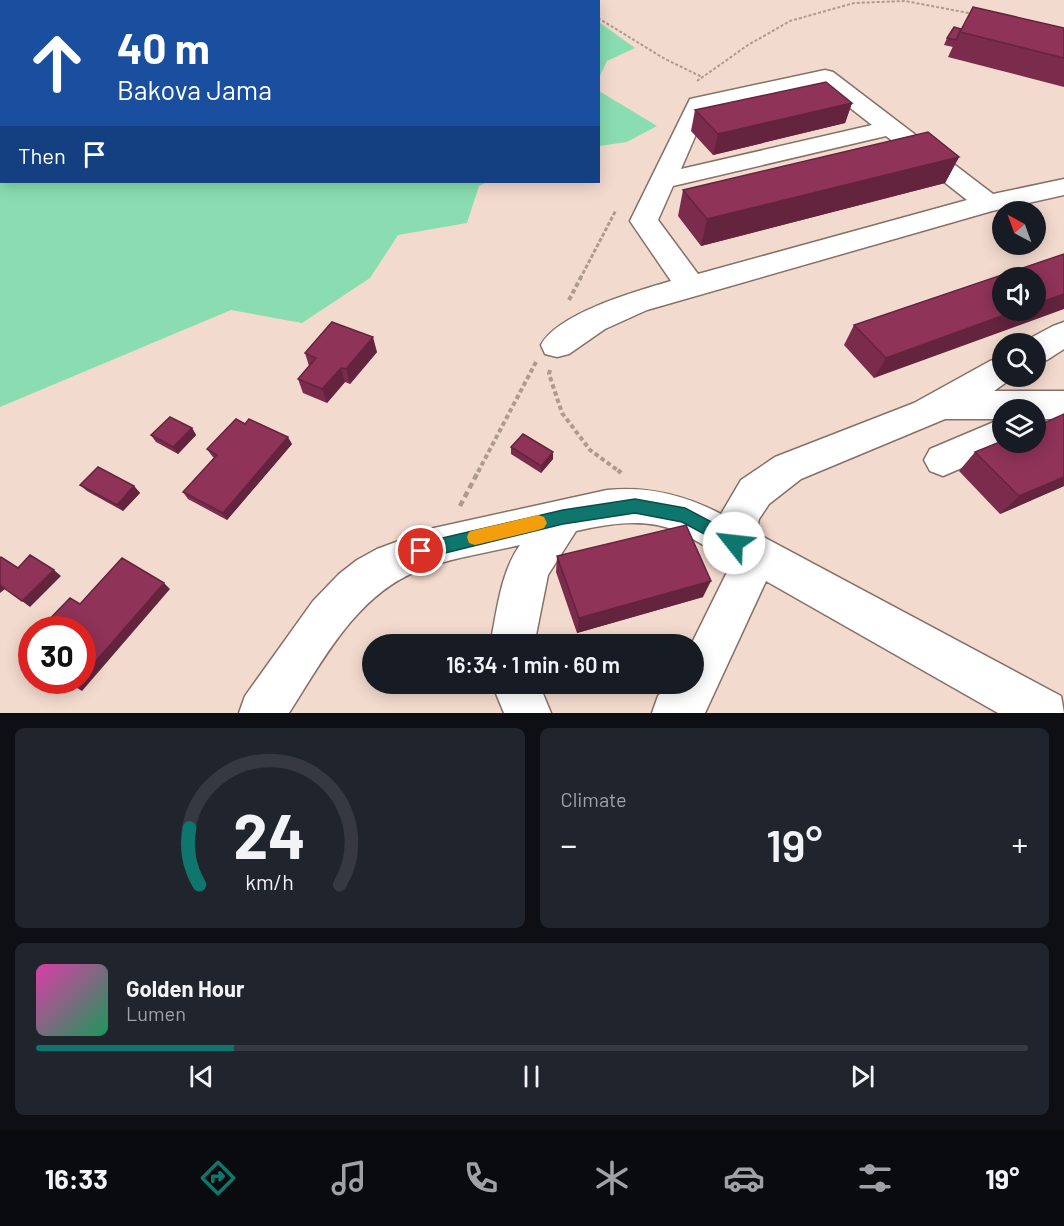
<!DOCTYPE html>
<html lang="en">
<head>
<meta charset="utf-8">
<style>
	:root { --surface:#171b24; --page:#20242c; --text:#f1f3f6; --muted:#9ea1a6; --line:#363941; --accent:#0f766e }
	body { margin:0; font-family:Barlow,sans-serif; background:var(--page); color:var(--text); height:100vh; display:flex; flex-direction:column; font-size:22px; white-space:nowrap }
	* { box-sizing:border-box; margin:0 }
	p { font-size:20px; color:var(--muted) }
	.icon { flex:none; width:33px; height:33px; fill:none; stroke:currentColor; stroke-width:2; stroke-linecap:round; stroke-linejoin:round }
	.map { position:relative; height:713px; overflow:hidden }
	.drawer { display:flex; flex-direction:column; gap:15px; padding:15px; background:#0d0f14; flex:1 }
	.drawer>* { flex:none }
	.guide { position:absolute; left:0px; top:0px; width:600px; height:183px; box-shadow:0 3px 15px #0003; background:#1a4fa0; color:#fff; overflow:hidden }
	.needle { width:39px; rotate:319deg }
	.controls { position:absolute; left:992px; top:201px; display:grid; gap:12px }
	.controls a { display:grid; place-items:center; width:54px; height:54px; border-radius:50%; background:var(--surface); box-shadow:0 3px 15px #0003; font-size:30px }
	.speed { position:absolute; left:18px; top:616px; display:flex; gap:12px; font-size:30px; font-weight:700; text-align:center }
	.speed>* { display:grid; place-content:center; width:78px; height:78px; border-radius:50%; background:var(--surface); box-shadow:0 3px 15px #0003; line-height:1 }
	.speed .limit { border:9px solid #d22; background:#fff; color:#111 }
	.pin { position:absolute; display:grid; place-items:center; width:51px; height:51px; color:#fff; margin:-26px; border:3px solid #fff; border-radius:50%; box-shadow:0 2px 6px #0007 }
	.me { position:absolute; width:66px; margin:-33px; rotate:299deg; stroke-linejoin:round; filter:drop-shadow(0 0 4px #0008) }
	.turn { display:flex; align-items:center; gap:21px; height:126px; padding:0 18px; font-size:27px }
	.turn .icon { width:78px; height:78px; stroke-width:2.5 }
	.turn b { display:block; font-size:42px; line-height:51px }
	.then { display:flex; align-items:center; height:57px; padding:0 18px; background:#0003; gap:12px; font-size:22px }
	.big { font-size:45px; font-weight:600; line-height:1.1 }
	.drawer .tile { flex:1; display:flex; flex-direction:column; justify-content:center; gap:9px; min-width:0; padding:0 21px; border-radius:9px; background:var(--page) }
	.drawer .dial { align-items:center; gap:0 }
	.dial svg { height:156px; overflow:visible; fill:none; stroke:var(--line); stroke-width:7; stroke-linecap:round; text-anchor:middle }
	.dial text { fill:var(--text); stroke:none }
	.song { display:flex; align-items:center; gap:18px }
	.cover { width:72px; height:72px; border-radius:9px; background:linear-gradient(135deg,hsl(320 70% 55%),hsl(150 70% 35%)) }
	.played { height:6px; border-radius:3px; background:linear-gradient(90deg,var(--accent) 20%,var(--line) 20%) }
	.keys { display:flex; justify-content:space-around; direction:ltr }
	.heat { display:flex; justify-content:space-between; align-items:center; font-size:33px; direction:ltr }
	.drawer .tiles { flex:1; display:grid; gap:15px; grid-template-columns:1fr 1fr }
	.tile:last-child { grid-column:span 2 }
	.trip { position:absolute; left:362px; top:634px; width:342px; height:60px; border-radius:30px; background:var(--surface); box-shadow:0 3px 15px #0003; font-weight:600; line-height:60px; text-align:center }
	.menu { display:flex; height:96px; justify-content:space-around; align-items:center; background:#090b0e; color:var(--muted) }
	.menu .icon { width:42px; height:42px }
	.menu .current { color:var(--accent) }
	.menu b { font-size:27px; color:var(--text) }
	.map>svg:first-child { display:block }
	.green { fill:#89ddb0 }
	.lines { fill:none; stroke-linecap:round; stroke-linejoin:round }
	.minor-casing { stroke:#877066; stroke-width:3 }
	.path-far3 { stroke:#ad9a90; stroke-width:2; stroke-dasharray:3 2; stroke-linecap:butt }
	.path-far2 { stroke:#ad9a90; stroke-width:3; stroke-dasharray:4 2; stroke-linecap:butt }
	.path-far1 { stroke:#ad9a90; stroke-width:4; stroke-dasharray:4.5 3; stroke-linecap:butt }
	.path { stroke:#ad9a90; stroke-width:4.5; stroke-dasharray:6 4; stroke-linecap:butt }
	.minor { fill:#fff; fill-rule:evenodd }
	.wall { fill:#7b2c4d }
	.shaded-wall { fill:#64243e }
	.building { fill:#8f3359; stroke:#64243e; stroke-width:1.5 }
	.route { fill:#0f766e; stroke:#0a4d48; stroke-width:1.5 }
	.slow { fill:#f59e0b }
</style>
</head>
<body>
<div class="map">
<svg width="1064" height="713" viewBox="0 0 1064 713">
	<rect width="100%" height="100%" fill="#f3dace"/>
	<path class="green" d="M0 0H578L579 1 2 2V182H487L479 186 467 223 398 235 370 278 302 323 231 310 0 407Z
		M599 22 635 48 607 61 599 78Z
		M599 91 657 126 627 142 599 146Z"/>
	<g class="lines">
		<defs>
			<path id="minor" d="M825 70 833 72 993 194 1064 179V195L992 211 647 310 605 329 569 354 557 357 545 354 541 345C558 313 637 291 671 281L630 221 690 99ZM821 85 872 125 681 169 707 109ZM886 136 967 200 698 274 658 220 673 186Z
				M1064 322V349L1047 360 1035 363V344L1023 342 1053 326Z
				M1002 357V376H1015L994 391H1064V419H1035V410H1002V442H1016L1015 445 943 476 930 471 924 460 930 449 1001 419H945L801 479 769 504 759 519 756 533 1061 696 1064 713H998L766 581 705 713H652L658 696 669 684H693V645H691L732 562C714 552 696 539 676 531 646 517 607 524 576 531L548 575 534 645H490C497 612 500 573 520 545 486 553 450 558 417 571 356 596 323 660 289 713H239L245 696 313 601 339 574 357 560 377 549 434 528 607 490C649 486 685 495 721 514L741 480 775 457 914 403 990 361Z
				M492 684H539L551 713H504Z"/>
		</defs>
		<use href="#minor" class="minor-casing"/>
		<path class="path-far3" d="M573 0 576 2
			M598 18 665 59 702 77
			M697 81 748 45 790 21 854 3 905 1 974 14"/>
		<path class="path-far2" d="M580 279 616 210"/>
		<path class="path-far1" d="M569 300 581 277
			M550 370 549 374 562 413 590 450 620 472
			M478 472 536 362"/>
		<path class="path" d="M618 470 621 473
			M460 506 479 470"/>
		<use href="#minor" class="minor"/>
	</g>
	<path class="wall" d="M1064 28V87L948 57 954 44 953 47 944 45 947 38 961 29Z
		M852 103 845 123 713 155 691 131 695 110Z
		M959 157 945 183 701 246 678 216 683 190Z
		M1064 254 874 378 844 345 854 325Z
		M377 352 350 384 345 382 327 403 303 393 298 379 309 366 305 353Z
		M192 428 196 435 178 454 156 442 151 435Z
		M292 444 227 520 188 499 183 492 214 458 212 456 207 449Z
		M511 447 553 459 541 473 511 454Z
		M975 452 1064 486 1000 514 959 471Z
		M80 485 134 486 140 493 123 511 87 491Z
		M557 556 703 597 577 633 556 572Z"/>
	<path class="shaded-wall" d="M852 103 845 123 713 155 718 134Z
		M959 157 945 183 701 246 707 219Z
		M1064 294V309L874 378 886 358 1018 310H1035V304Z
		M373 337 377 352 350 384 346 369Z
		M341 368 345 382 327 403 322 389Z
		M192 428 196 435 178 454 173 447Z
		M288 437 292 444 227 520 223 513Z
		M553 452V459L541 473V466Z
		M1064 477V486L1000 514 1019 496Z
		M134 486 140 493 123 511 117 505Z
		M54 570 61 576 30 607 22 601Z
		M711 581 703 597 577 633 579 618Z
		M164 583 170 589 82 691 74 686 79 681H82V677Z
		M0 585 5 589 0 593Z"/>
	<path class="building" d="M973 7 1064 28V58L960 32Z
		M954 27 961 29 956 40 947 38Z
		M826 82 852 103 718 134 695 110Z
		M928 132 959 157 707 219 683 190Z
		M1064 254V294L1035 304V278H1002V310H1018L886 358 854 325Z
		M332 322 373 337 346 369 341 368 322 389 298 379 316 358 305 353Z
		M1064 414V477L1019 496 975 452 1002 441V442H1035V427Z
		M170 417 192 428 173 447 151 435Z
		M236 419 245 424 249 419 288 437 223 513 183 492 217 455 207 449Z
		M523 434 553 452 541 466 511 447Z
		M98 467 134 486 117 505 80 485Z
		M686 525 711 581 579 618 557 556Z
		M30 555 54 570 22 601 0 585V558L1 557 18 568Z
		M122 558 164 583 82 677V630H39L70 598 80 604Z
		M32 638V657L21 650Z
		M67 681H79L74 686Z"/>
	<path class="route" d="M635 499 685 508 740 537 742 543 740 548 734 550 682 522 635 513 563 524 421 559 415 557 413 551 415 546 421 543 563 510Z"/>
	<path class="slow" d="M538 515 544 517 547 523 544 528 538 530 475 545 469 543 467 537 469 532 475 530Z"/>
</svg>
<div class="controls">
<a><svg class="needle" viewBox="-14 -14 28 28"><path d="M0-13l5 13h-10z" fill="#e53935"/><path d="M0 13l5-13h-10z" fill="#9ea1a6"/></svg></a>
<a><svg class="icon" aria-label="sound" viewBox="0 0 24 24"><path d="M4 9h4l5-4v14l-5-4H4zM17 9q2 3 0 6"/></svg></a>
<a><svg class="icon" aria-label="search" viewBox="0 0 24 24"><circle cx="10" cy="10" r="6"/><path d="M15 15l6 6"/></svg></a>
<a><svg class="icon" aria-label="layers" viewBox="0 0 24 24"><path d="M12 4l9 5-9 5-9-5zM3 14l9 5 9-5"/></svg></a>
</div>
<div class="speed"><div class="limit">30</div></div>
<div class="pin" style="left:421px;top:551px;background:#d93025"><svg class="icon" aria-label="arrive" viewBox="0 0 24 24"><path d="M6 21V4h12l-3 4 3 4H6"/></svg></div>
<svg class="me" style="left:734px;top:543px" viewBox="-20 -20 40 40"><circle r="19" fill="#fff"/><path d="M0-13L10 11 0 6-10 11z" fill="#0f766e"/></svg>
<div class="trip">16:34 · 1 min · 60 m</div>
<div class="guide">
<div class="turn"><svg class="icon" aria-label="ahead" viewBox="0 0 24 24"><path d="M12 20V5M6 11l6-6 6 6"/></svg><div><b>40 m</b>Bakova Jama</div></div>
<div class="then">Then<svg class="icon" aria-label="arrive" viewBox="0 0 24 24"><path d="M6 21V4h12l-3 4 3 4H6"/></svg></div>
</div>
</div>
<section class="drawer">
<div class="tiles">
<div class="tile dial"><svg viewBox="0 0 100 80">
<path d="M14 69A42 42 0 1 1 86 69"/>
<path d="M14 69A42 42 0 0 1 9 40" stroke="#0f766e"/>
<text x="50" y="56" font-size="32" font-weight="700">24</text>
<text x="50" y="72" font-size="11">km/h</text>
</svg></div>
<div class="tile"><p>Climate</p>
<div class="heat"><a>−</a><b class="big">19°</b><a>+</a></div>
</div>
<div class="tile">
<div class="song"><i class="cover"></i><div><b>Golden Hour</b><p>Lumen</p></div></div>
<div class="played"></div>
<div class="keys"><svg class="icon" aria-label="previous" viewBox="0 0 24 24"><path d="M18 5L8 12l10 7zM5 5v14"/></svg><svg class="icon" aria-label="pause" viewBox="0 0 24 24"><path d="M8 5v14M16 5v14"/></svg><svg class="icon" aria-label="next" viewBox="0 0 24 24"><path d="M6 5l10 7-10 7zM19 5v14"/></svg></div>
</div>
</div>
</section>
<nav class="menu">
<b>16:33</b>
<svg class="icon current" aria-label="directions" viewBox="0 0 24 24"><path d="M12 3l9 9-9 9-9-9zM9 14v-3h6M13 9l2 2-2 2"/></svg>
<svg class="icon" aria-label="music" viewBox="0 0 24 24"><path d="M9 18V5l10-2v13"/><circle cx="6" cy="18" r="3"/><circle cx="16" cy="16" r="3"/></svg>
<svg class="icon" aria-label="phone" viewBox="0 0 24 24"><path d="M5 4h4l2 5-3 2q2 4 5 5l2-3 5 2v4C11 20 4 13 5 4z"/></svg>
<svg class="icon" aria-label="climate" viewBox="0 0 24 24"><path d="M12 3v18M4 7l16 10M4 17L20 7"/></svg>
<svg class="icon" aria-label="car" viewBox="0 0 24 24"><path d="M5 17H2v-5l4-1 3-4h7l3 4 3 1v5h-3M9 17h6M6 11h13"/><circle cx="7" cy="17" r="2"/><circle cx="17" cy="17" r="2"/></svg>
<svg class="icon" aria-label="filters" viewBox="0 0 24 24"><path d="M4 7h16M4 17h16"/><circle cx="9" cy="7" r="2"/><circle cx="15" cy="17" r="2"/></svg>
<b>19°</b>
</nav>
</body>
</html>
